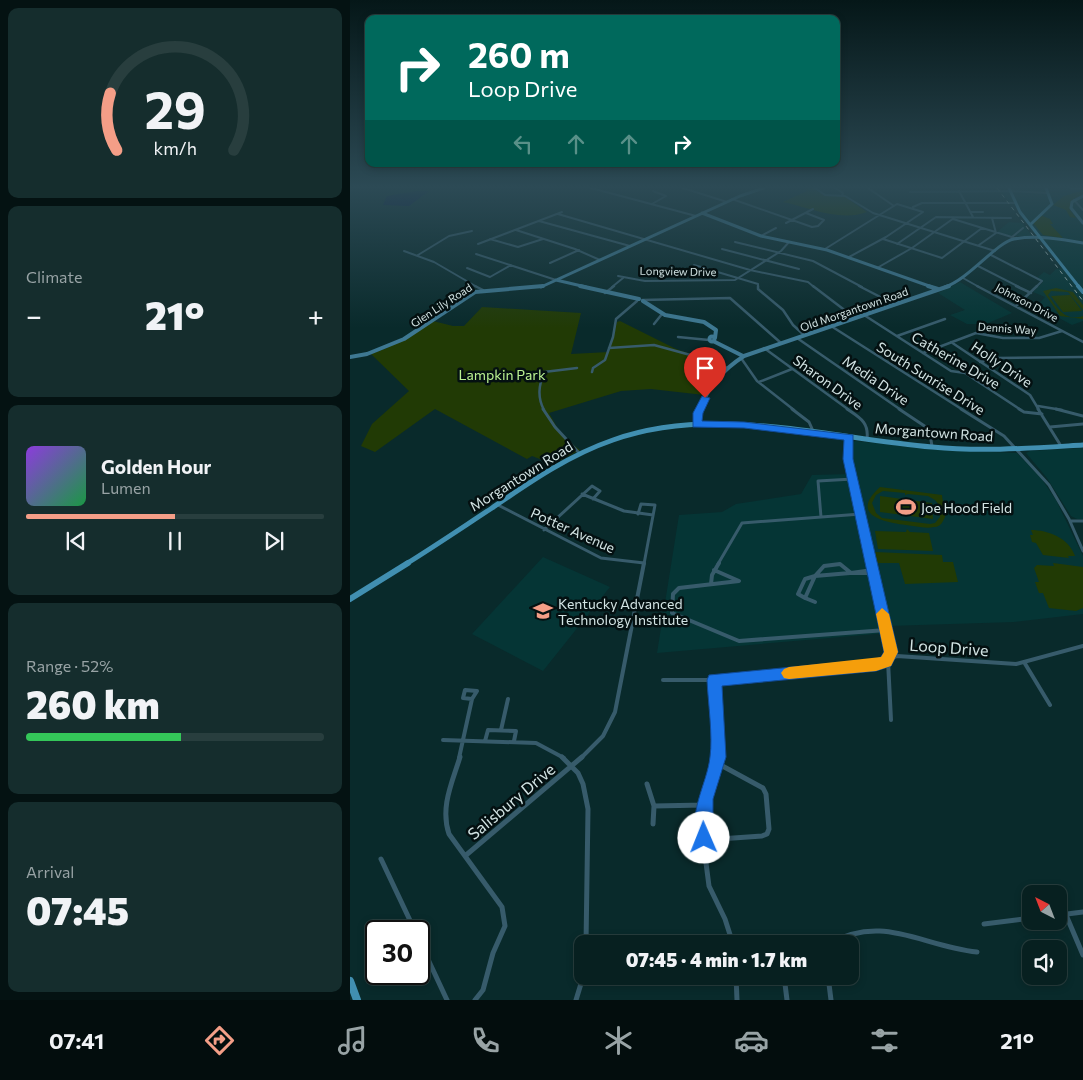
<!DOCTYPE html>
<html lang="en">
<head>
<meta charset="utf-8">
<style>
	:root { --surface:#072020; --page:#152d2d; --text:#f1f3f6; --muted:#98a3a5; --line:#283e3e; --accent:#f49e87 }
	body { margin:0; font-family:Commissioner,sans-serif; background:var(--page); color:var(--text); height:100vh; display:flex; flex-direction:column; font-size:19px; white-space:nowrap }
	* { box-sizing:border-box; margin:0 }
	p { font-size:16px; color:var(--muted) }
	.icon { flex:none; width:28px; height:28px; fill:none; stroke:currentColor; stroke-width:2; stroke-linecap:round; stroke-linejoin:round }
	.map { position:relative; flex:1; overflow:hidden }
	.sheet { display:flex; flex-direction:column; gap:8px; padding:8px; background:#041212; width:350px }
	.sheet>* { flex:none }
	.top-card { position:absolute; left:15px; top:15px; width:475px; height:152px; border-radius:10px; box-shadow:0 2px 8px #0003,0 0 0 1px var(--line); background:#00695c; color:#fff; overflow:hidden }
	.needle { width:32px; rotate:318deg }
	.tools { position:absolute; left:672px; top:885px; display:grid; gap:10px }
	.tools a { display:grid; place-items:center; width:45px; height:45px; border-radius:10px; background:var(--surface); box-shadow:0 2px 8px #0003,0 0 0 1px var(--line); font-size:25px }
	.speed { position:absolute; left:15px; top:920px; display:flex; gap:10px; font-size:25px; font-weight:700; text-align:center }
	.speed>* { display:grid; place-content:center; width:65px; height:65px; border-radius:50%; background:var(--surface); box-shadow:0 2px 8px #0003,0 0 0 1px var(--line); line-height:1 }
	.speed .limit { border:2px solid #111; border-radius:8px; background:#fff; color:#111 }
	.pin { position:absolute; display:grid; place-items:center; width:42px; height:42px; color:#fff; margin:-51px -21px; border-radius:50% 50% 50% 0; rotate:-45deg; box-shadow:0 0 5px #0007 }
	.pin .icon { rotate:45deg }
	.me { position:absolute; width:55px; margin:-28px; rotate:359deg; stroke-linejoin:round; filter:drop-shadow(0 0 4px #0008) }
	.turn { display:flex; align-items:center; gap:18px; height:105px; padding:0 20px; font-size:22px }
	.turn .icon { width:65px; height:65px; stroke-width:2.5 }
	.turn b { display:block; font-size:35px; line-height:42px }
	.lanes { display:flex; align-items:center; height:48px; padding:0 20px; background:#0003; justify-content:center; gap:25px; direction:ltr }
	.lanes .off { opacity:.35 }
	.big { font-size:38px; font-weight:800; line-height:1.1 }
	.sheet .tile { flex:1; display:flex; flex-direction:column; justify-content:center; gap:8px; min-width:0; padding:0 18px; border-radius:10px; background:var(--page) }
	.sheet .dial { align-items:center; gap:0 }
	.dial svg { height:130px; overflow:visible; fill:none; stroke:var(--line); stroke-width:7; stroke-linecap:round; text-anchor:middle }
	.dial text { fill:var(--text); stroke:none }
	.song { display:flex; align-items:center; gap:15px }
	.cover { width:60px; height:60px; border-radius:8px; background:linear-gradient(135deg,hsl(270 70% 55%),hsl(140 70% 35%)) }
	.played { height:5px; border-radius:2px; background:linear-gradient(90deg,var(--accent) 50%,var(--line) 50%) }
	.keys { display:flex; justify-content:space-around; direction:ltr }
	.heat { display:flex; justify-content:space-between; align-items:center; font-size:28px; direction:ltr }
	.charge { height:8px; border-radius:4px; background:linear-gradient(90deg,#34c759 52%,var(--line) 0) }
	.trip { position:absolute; left:224px; top:935px; width:285px; height:50px; border-radius:10px; background:var(--surface); box-shadow:0 2px 8px #0003,0 0 0 1px var(--line); font-weight:800; line-height:50px; text-align:center }
	.dock { display:flex; height:80px; justify-content:space-around; align-items:center; background:#030d0d; color:var(--muted) }
	.dock .icon { width:35px; height:35px }
	.dock .current { color:var(--accent) }
	.dock b { font-size:22px; color:var(--text) }
	main { display:flex; flex:1; min-height:0 }
	.map>svg:first-child { display:block }
	.built { fill:#053535 }
	.green { fill:#213a05; fill-rule:evenodd }
	.water { fill:#000b43 }
	.lines { fill:none; stroke-linecap:round; stroke-linejoin:round }
	.street-far4 { stroke:#375b6b; stroke-width:2 }
	.street-far3 { stroke:#375b6b; stroke-width:2.5 }
	.street-far2 { stroke:#375b6b; stroke-width:3 }
	.street-far1 { stroke:#375b6b; stroke-width:4 }
	.street { stroke:#375b6b; stroke-width:5 }
	.secondary-far2 { stroke:#3e7892; stroke-width:3 }
	.secondary-far1 { stroke:#3e7892; stroke-width:4 }
	.secondary { stroke:#3e7892; stroke-width:5 }
	.primary-far4 { stroke:#418fb1; stroke-width:3 }
	.primary-far3 { stroke:#418fb1; stroke-width:4 }
	.primary-far2 { stroke:#418fb1; stroke-width:5 }
	.primary-far1 { stroke:#418fb1; stroke-width:6 }
	.primary { stroke:#418fb1; stroke-width:8 }
	.rail { stroke:#a0b5b5; stroke-width:1; stroke-dasharray:4 4; stroke-linecap:butt }
	.route { fill:#1a73e8; stroke:#114b97 }
	.slow { fill:#f59e0b }
	.labels { text-anchor:middle; dominant-baseline:central; stroke-width:5; stroke-linejoin:round; paint-order:stroke }
	.far-street-label { font-size:11px; fill:#d3e4e4; stroke:#041011 }
	.street-label { font-size:14px; fill:#d3e4e4; stroke:#041011 }
	.park-label { font-size:14px; fill:#bcf392; stroke:#041011 }
	.poi-label { font-size:14px; fill:#d3e4e4; stroke:#041011; text-anchor:start }
	.near-street-label { font-size:16px; fill:#d3e4e4; stroke:#041011 }
</style>
</head>
<body>
<main>
<section class="sheet">
<div class="tile dial"><svg viewBox="0 0 100 80">
<path d="M14 69A42 42 0 1 1 86 69"/>
<path d="M14 69A42 42 0 0 1 10 34" stroke="#f49e87"/>
<text x="50" y="56" font-size="32" font-weight="700">29</text>
<text x="50" y="72" font-size="11">km/h</text>
</svg></div>
<div class="tile"><p>Climate</p>
<div class="heat"><a>−</a><b class="big">21°</b><a>+</a></div>
</div>
<div class="tile">
<div class="song"><i class="cover"></i><div><b>Golden Hour</b><p>Lumen</p></div></div>
<div class="played"></div>
<div class="keys"><svg class="icon" aria-label="previous" viewBox="0 0 24 24"><path d="M18 5L8 12l10 7zM5 5v14"/></svg><svg class="icon" aria-label="pause" viewBox="0 0 24 24"><path d="M8 5v14M16 5v14"/></svg><svg class="icon" aria-label="next" viewBox="0 0 24 24"><path d="M6 5l10 7-10 7zM19 5v14"/></svg></div>
</div>
<div class="tile"><p>Range · 52%</p><b class="big">260 km</b><div class="charge"></div></div>
<div class="tile"><p>Arrival</p><b class="big">07:45</b></div>
</section>
<div class="map">
<svg width="733" height="1000" viewBox="0 0 733 1000">
	<rect width="100%" height="100%" fill="#092a2b"/>
	<path class="built" d="M660 188H733V321L722 325 687 306 695 297 683 292 693 282 688 277 694 272 700 275 706 269 712 268 663 203H660L651 191 661 190Z
		M659 222 672 223 683 237 664 236 673 227 661 236 647 232Z
		M610 282 662 313 636 324H617L600 315 615 310 588 293Z
		M506 441 591 450 667 453 691 478 706 500 733 556V614L664 622 538 626 500 455 502 442Z
		M733 448V519H727L721 516 697 478 676 453 680 451Z
		M502 474 537 633 307 653 329 515 372 512 386 504 451 494 462 475Z
		M193 557 260 587 193 671 122 634Z"/>
	<path class="green" d="M455 188H463L476 195 495 197 517 212C490 222 461 208 433 202L457 191Z
		M730 190H733V195L723 199 720 210 726 218 720 217 716 210 703 205 714 196 731 191Z
		M690 215 700 219 703 224H700L713 238 693 235 683 223Z
		M706 288 723 292 733 305V310L718 292 701 291 698 295C707 308 715 322 733 316V319L710 316 693 291Z
		M720 295 732 311 713 312 701 296Z
		M132 307 231 313 221 354 259 352 267 322 270 321 326 349 377 366 354 395 301 389 271 391 199 413 212 436 230 450 203 464 182 456 177 459 85 409 25 452 11 446 22 424 59 391 21 354 37 348 83 321 103 326H114Z
		M530 487 592 495C592 503 599 513 593 521 591 525 588 527 584 527 575 529 565 526 556 525 531 522 500 514 530 487ZM533 491 555 493V495L558 494 578 496 585 500 590 506V517L585 523 580 524 532 518 526 513 522 503 526 495Z
		M530 496 582 503 583 519 530 512Z
		M557 529 560 532 579 533 583 551 528 549 525 531 556 532Z
		M681 530C698 530 719 538 725 556H718L719 558 693 555 686 543 682 542 680 535H683Z
		M525 552 592 555 593 562H603L608 582 555 584 549 563H527Z
		M703 563 733 567V608L726 611 699 608 693 593H689L685 582H689L684 568 687 565 704 566Z"/>
	<path class="water" d="M66 191H79L59 206 33 205 37 196Z"/>
	<g class="lines">
		<path class="street-far4" d="M241 188 346 216
			M333 188 377 202
			M465 188 475 195 495 196 523 213 645 251
			M485 188 493 193 492 196
			M518 188 544 206
			M609 191 623 217
			M660 191 698 193
			M560 192 660 191
			M382 199 462 227 468 226 474 220 456 213
			M724 200 733 210
			M302 204 316 196 303 191
			M563 207 572 203H665
			M621 212H633
			M208 214 400 270 458 282 464 287
			M603 219 665 238
			M189 221 280 246
			M436 223 463 209
			M166 230 225 249 250 260
			M411 236 426 228
			M662 237 673 228
			M140 239 168 247 193 239
			M533 239 592 258 632 228
			M385 242 463 261 512 287
			M128 244 212 212
			M547 244 586 217 661 218
			M629 245 646 233 642 218
			M372 249 449 269
			M475 249 547 204 573 212 536 237 499 257
			M54 251 84 262 127 287
			M126 254 206 280
			M68 255 99 236 122 231
			M641 255 692 281 686 287
			M200 263 229 250
			M344 265 408 284V287
			M628 266 669 287
			M117 268 140 277 161 265
			M527 268 562 248 604 218
			M268 276 295 281 385 280 431 251 439 242
			M613 278 629 287
			M262 287 273 278"/>
		<path class="street-far3" d="M125 286 133 290
			M408 286V289L433 310 443 325 454 335
			M463 286 505 318
			M509 286 544 304
			M627 286 733 342
			M666 286 681 293
			M255 293 264 286
			M292 300 380 298 431 343
			M666 306 687 286
			M514 315 601 371 615 373 671 410
			M304 324 312 314
			M481 326 613 410
			M547 336 595 319
			M328 337 359 340
			M447 338 551 410
			M601 342 680 395 689 410
			M259 348 304 345 355 359 378 368
			M414 348 499 410
			M573 353 626 333 653 338H689L712 331
			M391 358 407 381 444 410
			M630 362 646 358 733 357
			M242 372 243 368 255 360 263 337 266 319 287 301
			M409 382 442 369
			M688 406 712 410
			M194 410C187 397 189 385 194 372L227 368"/>
		<path class="street-far2" d="M193 409 205 427 230 454
			M442 409 459 422 464 433
			M497 409C510 418 519 422 517 439
			M549 409 579 429 582 446
			M611 409 654 436 699 485 719 519 733 551
			M669 409 674 412 692 414
			M688 409 711 446
			M706 409 733 416
			M700 427 733 424
			M500 438 497 456 521 564
			M232 494 274 511 303 515
			M148 505 251 558 294 563
			M288 514 291 504 305 505 294 564
			M471 517 468 481 503 479
			M720 521H733
			M194 530 242 486 250 491 243 499
			M368 564 392 523 511 514"/>
		<path class="street-far1" d="M521 563 541 652 540 657
			M364 570 389 581 329 588 323 594 322 613 389 641 536 630
			M523 570 501 573H524
			M361 584 362 575 369 563
			M455 598 448 594 455 579 465 576 474 566 490 564 501 573
			M465 602 455 598 465 576 500 573
			M538 661 541 720
			M674 662 700 705
			M313 680H364L526 665 547 656 666 664 733 646
			M364 680 368 758
			M115 690 127 691 122 699 113 698Z
			M151 730 158 699
			M93 740 186 743 214 758
			M135 741 138 730 166 731 164 741
			M109 758 122 699
			M231 758 253 736 265 712 294 563"/>
		<path class="street" d="M110 757C102 783 90 807 99 834L152 907 155 926 143 953 133 990 125 1000
			M212 757 228 773 233 784 238 809 236 944
			M368 757 354 805 356 863 359 886 375 919 383 944
			M297 784 304 806 354 805
			M303 824 304 806
			M355 840 412 836 417 834 419 829 416 794 413 788 367 763
			M115 856 232 757
			M31 859 65 931
			M709 915 733 912
			M716 915 733 955
			M634 924 681 918
			M69 940 97 1000
			M478 944C534 913 570 946 627 952
			M386 976 387 1000
			M434 976 437 1000
			M478 976 481 1000
			M233 978 261 981 314 976
			M226 1000 233 977"/>
		<path class="secondary-far2" d="M721 188H731
			M733 196 722 202 721 208 733 223
			M352 213 411 236 477 250 582 287
			M206 280 236 287
			M191 287 390 196 414 188
			M595 287C619 279 647 242 664 239 686 235 711 239 733 243"/>
		<path class="secondary-far1" d="M230 286 289 299
			M578 286 588 289
			M293 301 315 315 354 322 366 330 365 338
			M359.5 339a2.5 2.5 0 1 1 5 0a2.5 2.5 0 1 1-5 0Z
			M363 341 393 356
			M0 357 17 354 54 339 125 292 193 286
			M350 410C357 387 374 369 394 356L599 286"/>
		<path class="secondary" d="M347 424 350 409"/>
		<path class="primary-far4" d="M659 188 670 212 729 287
			M681 224 702 204 696 188"/>
		<path class="primary-far3" d="M728 286 733 292"/>
		<path class="primary-far2" d="M56 564C85 546 113 527 142 508 180 482 219 455 263 440 365 404 478 438 582 447 632 452 683 448 733 445"/>
		<path class="primary-far1" d="M0 599 58 563"/>
		<path class="primary" d="M0 981 7 1000"/>
		<path class="rail" d="M647 188 733 301"/>
	</g>
	<linearGradient id="sky" x2="0" y2="1"><stop stop-color="#051718"/><stop offset="0.57" stop-color="#2c4a55"/><stop offset="1" stop-color="#2c4a55" stop-opacity="0"/></linearGradient>
	<rect width="733" height="328" fill="url(#sky)"/>
	<path class="route" d="M352 396 360 398 353 413 352 421 394 422 503 435V459L548 652 541 666 526 671 372 686 376 757 363 799V838L360 844 354 846 349 844C336 814 357 785 360 757 363 736 358 702 357 680L359 675 526 659 531 657 534 652 493 459 494 440 394 428 343 427V413Z"/>
	<path class="slow" d="M532 608 539 614 548 652 541 666 526 671 439 679 434 678 431 673 434 669 439 667 531 657 534 652 526 614Z"/>
	<defs>
		<symbol id="stadium-bare" viewBox="-9 -9 18 18"><path d="M0-5a6.5 5 0 1 0 0 10a6.5 5 0 1 0 0-10ZM-3.5-1.8h7v3.6h-7Z" fill="#f49e87" stroke="#041011" stroke-width="2.5" paint-order="stroke"/></symbol>
		<symbol id="university-bare" viewBox="-9 -9 18 18"><path d="M0-5L7-2L0 1L-7-2ZM-4 1L0 2.5L4 1V4Q0 6-4 4Z" fill="#f49e87" stroke="#041011" stroke-width="2.5" paint-order="stroke"/></symbol>
	</defs>
	<g fill-rule="evenodd">
		<use href="#stadium-bare" x="542" y="493" width="28" height="28"/>
		<use href="#university-bare" x="179" y="597" width="28" height="28"/>
	</g>
	<g class="labels">
		<g class="far-street-label">
			<text transform="translate(328 271) rotate(1)">Longview Drive</text>
			<text transform="translate(677 302) rotate(28)">Johnson Drive</text>
			<text transform="translate(91 305) rotate(-33)">Glen Lily Road</text>
			<text transform="translate(504 309) rotate(-19)">Old Morgantown Road</text>
			<text transform="translate(657 328) rotate(4)">Dennis Way</text>
		</g>
		<g class="street-label">
			<text transform="translate(606 360) rotate(30)">Catherine Drive</text>
			<text transform="translate(652 364) rotate(34)">Holly Drive</text>
			<text transform="translate(581 378) rotate(32)">South Sunrise Drive</text>
			<text transform="translate(526 380) rotate(34)">Media Drive</text>
			<text transform="translate(478 382) rotate(36)">Sharon Drive</text>
			<text transform="translate(584 432) rotate(4)">Morgantown Road</text>
			<text transform="translate(171 476) rotate(-32)">Morgantown Road</text>
			<text transform="translate(223 530) rotate(24)">Potter Avenue</text>
		</g>
		<g class="park-label">
			<text x="152" y="374">Lampkin Park</text>
		</g>
		<g class="poi-label">
			<text x="571" y="507">Joe Hood Field</text>
			<text x="208" y="603">Kentucky Advanced<tspan x="208" dy="16">Technology Institute</tspan></text>
		</g>
		<g class="near-street-label">
			<text transform="translate(599 647) rotate(4)">Loop Drive</text>
			<text transform="translate(161 801) rotate(-40)">Salisbury Drive</text>
		</g>
	</g>
</svg>
<div class="tools">
<a><svg class="needle" viewBox="-14 -14 28 28"><path d="M0-13l5 13h-10z" fill="#e53935"/><path d="M0 13l5-13h-10z" fill="#98a3a5"/></svg></a>
<a><svg class="icon" aria-label="sound" viewBox="0 0 24 24"><path d="M4 9h4l5-4v14l-5-4H4zM17 9q2 3 0 6"/></svg></a>
</div>
<div class="speed"><div class="limit">30</div></div>
<div class="pin" style="left:355px;top:398px;background:#d93025"><svg class="icon" aria-label="arrive" viewBox="0 0 24 24"><path d="M6 21V4h12l-3 4 3 4H6"/></svg></div>
<svg class="me" style="left:354px;top:838px" viewBox="-20 -20 40 40"><circle r="19" fill="#fff"/><path d="M0-13L10 11 0 6-10 11z" fill="#1a73e8"/></svg>
<div class="trip">07:45 · 4 min · 1.7 km</div>
<div class="top-card">
<div class="turn"><svg class="icon" aria-label="right" viewBox="0 0 24 24"><path d="M7 20v-9h11M14 6l5 5-5 5"/></svg><div><b>260 m</b>Loop Drive</div></div>
<div class="lanes"><svg class="icon off" aria-label="left" viewBox="0 0 24 24"><path d="M17 20v-9H6M10 6l-5 5 5 5"/></svg><svg class="icon off" aria-label="ahead" viewBox="0 0 24 24"><path d="M12 20V5M6 11l6-6 6 6"/></svg><svg class="icon off" aria-label="ahead" viewBox="0 0 24 24"><path d="M12 20V5M6 11l6-6 6 6"/></svg><svg class="icon" aria-label="right" viewBox="0 0 24 24"><path d="M7 20v-9h11M14 6l5 5-5 5"/></svg></div>
</div>
</div>
</main>
<nav class="dock">
<b>07:41</b>
<svg class="icon current" aria-label="directions" viewBox="0 0 24 24"><path d="M12 3l9 9-9 9-9-9zM9 14v-3h6M13 9l2 2-2 2"/></svg>
<svg class="icon" aria-label="music" viewBox="0 0 24 24"><path d="M9 18V5l10-2v13"/><circle cx="6" cy="18" r="3"/><circle cx="16" cy="16" r="3"/></svg>
<svg class="icon" aria-label="phone" viewBox="0 0 24 24"><path d="M5 4h4l2 5-3 2q2 4 5 5l2-3 5 2v4C11 20 4 13 5 4z"/></svg>
<svg class="icon" aria-label="climate" viewBox="0 0 24 24"><path d="M12 3v18M4 7l16 10M4 17L20 7"/></svg>
<svg class="icon" aria-label="car" viewBox="0 0 24 24"><path d="M5 17H2v-5l4-1 3-4h7l3 4 3 1v5h-3M9 17h6M6 11h13"/><circle cx="7" cy="17" r="2"/><circle cx="17" cy="17" r="2"/></svg>
<svg class="icon" aria-label="filters" viewBox="0 0 24 24"><path d="M4 7h16M4 17h16"/><circle cx="9" cy="7" r="2"/><circle cx="15" cy="17" r="2"/></svg>
<b>21°</b>
</nav>
</body>
</html>
